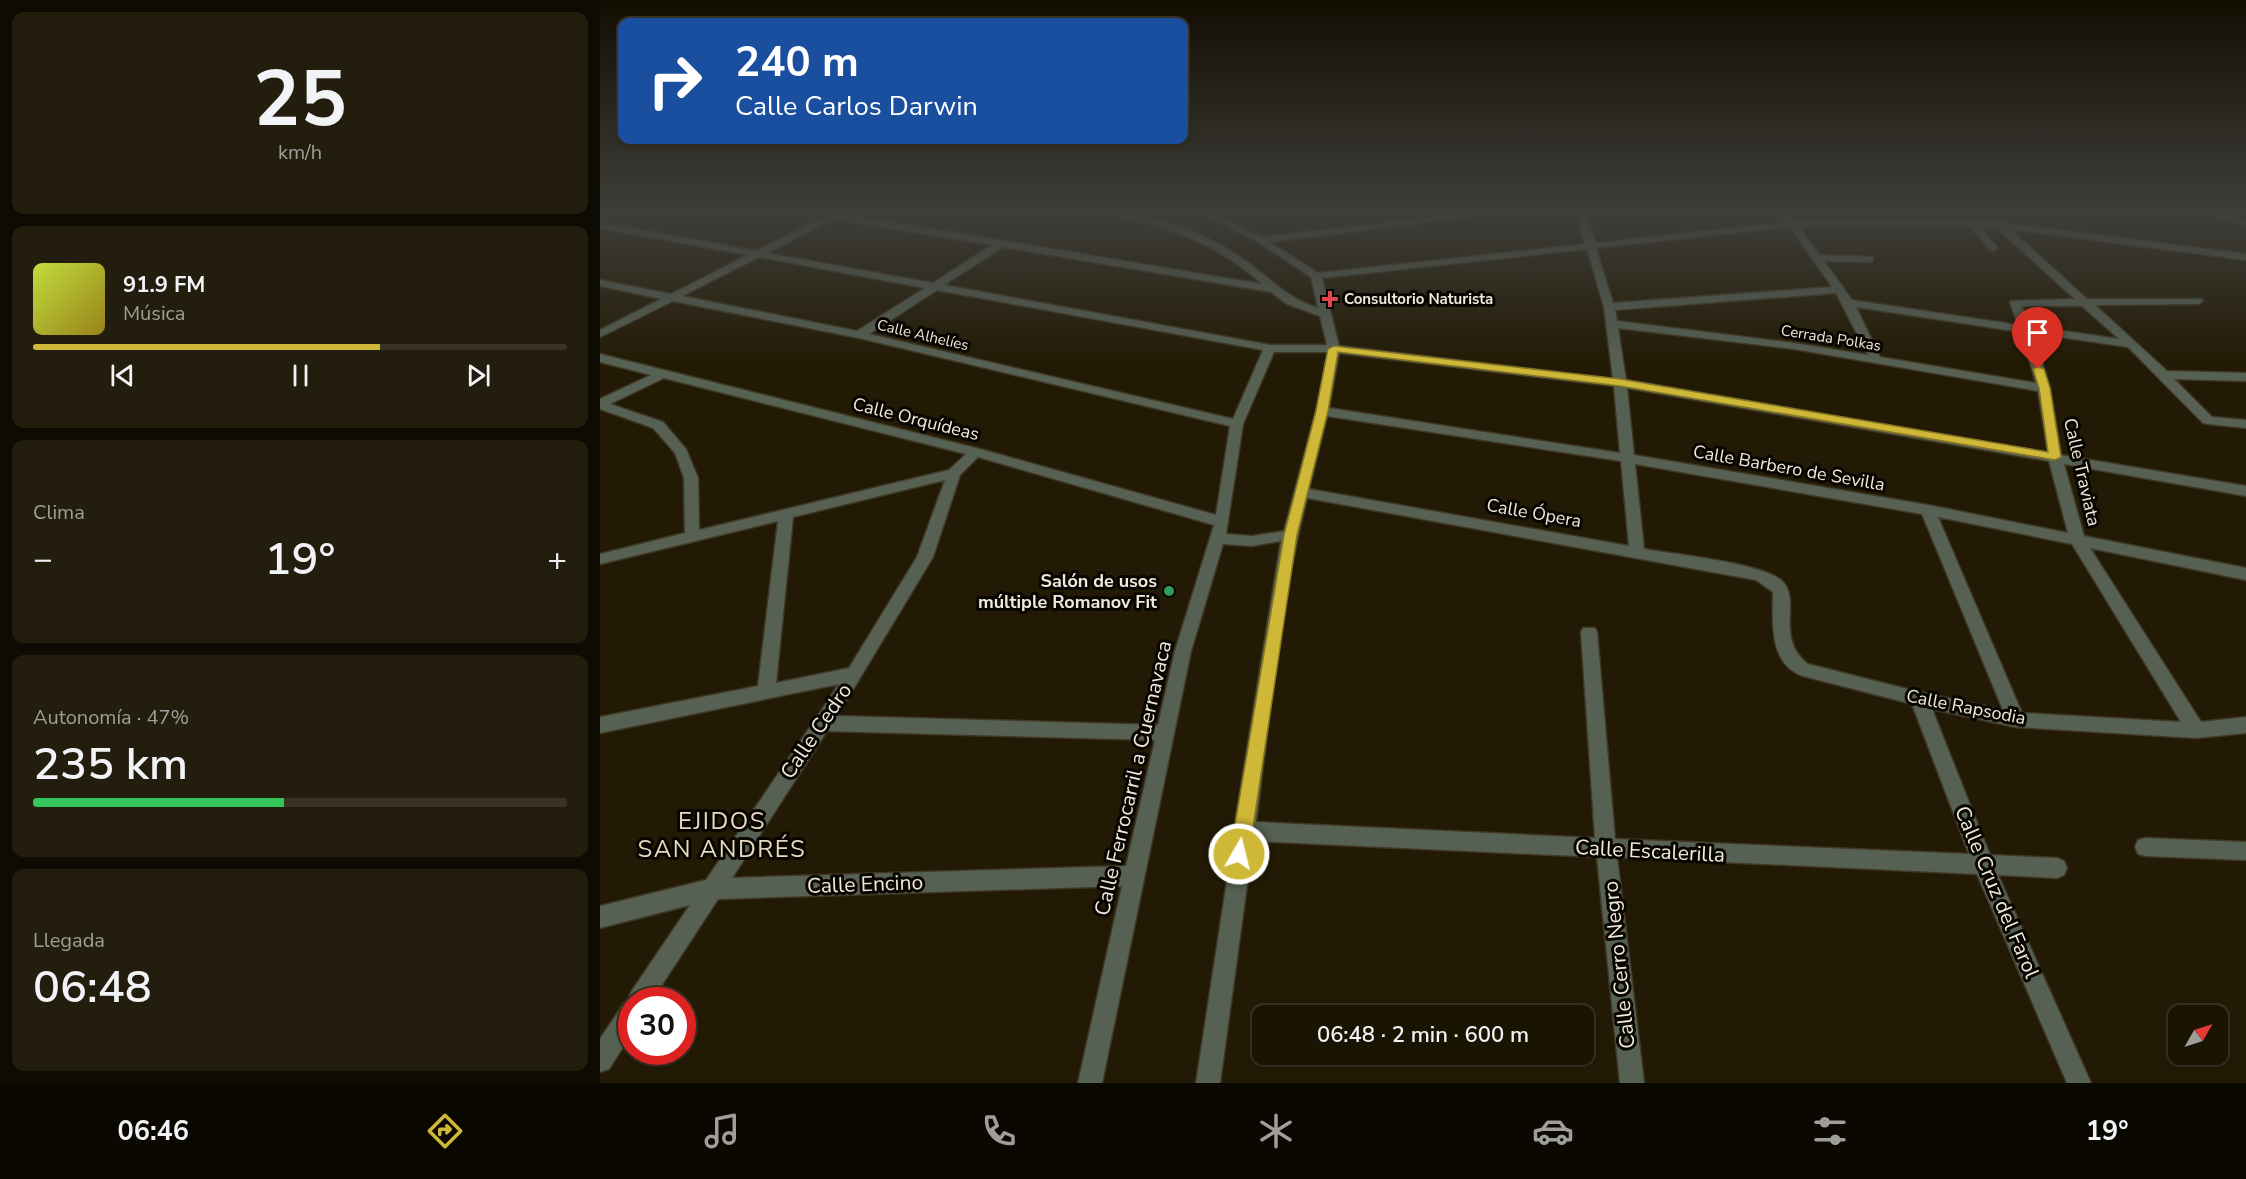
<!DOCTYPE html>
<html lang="es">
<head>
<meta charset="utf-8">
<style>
	:root { --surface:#1a1403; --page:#231d0d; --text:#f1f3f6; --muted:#9f9e9a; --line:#383325; --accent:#cfb837 }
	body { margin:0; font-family:"Nunito Sans",sans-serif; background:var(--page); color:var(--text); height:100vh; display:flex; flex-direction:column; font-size:22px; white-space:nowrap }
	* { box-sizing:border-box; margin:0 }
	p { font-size:20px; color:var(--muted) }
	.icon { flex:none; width:33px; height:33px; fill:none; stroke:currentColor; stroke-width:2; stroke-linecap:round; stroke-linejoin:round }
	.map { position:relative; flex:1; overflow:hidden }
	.sheet { display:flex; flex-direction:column; gap:12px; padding:12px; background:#0e0b02; width:600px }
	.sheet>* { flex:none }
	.top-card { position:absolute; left:18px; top:18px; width:570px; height:126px; border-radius:12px; box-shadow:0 2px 4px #0004,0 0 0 2px var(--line); background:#1a4fa0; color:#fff; overflow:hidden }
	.needle { width:39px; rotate:51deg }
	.fabs { position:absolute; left:1568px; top:1005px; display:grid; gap:12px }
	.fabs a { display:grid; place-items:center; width:60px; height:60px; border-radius:12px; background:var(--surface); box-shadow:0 2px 4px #0004,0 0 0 2px var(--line); font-size:30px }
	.speed { position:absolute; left:18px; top:987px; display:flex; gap:12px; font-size:30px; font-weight:700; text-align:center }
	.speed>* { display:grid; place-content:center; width:78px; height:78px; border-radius:50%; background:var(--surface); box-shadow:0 2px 4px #0004,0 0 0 2px var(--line); line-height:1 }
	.speed .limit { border:9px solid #d22; background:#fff; color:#111 }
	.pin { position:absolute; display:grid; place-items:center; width:51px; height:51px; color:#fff; margin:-62px -26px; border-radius:50% 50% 50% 0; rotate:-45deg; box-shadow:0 0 6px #0007 }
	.pin .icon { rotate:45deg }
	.me { position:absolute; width:66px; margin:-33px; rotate:8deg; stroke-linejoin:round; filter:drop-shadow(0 0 4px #0008) }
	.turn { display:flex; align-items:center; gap:21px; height:126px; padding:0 18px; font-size:27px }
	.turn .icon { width:78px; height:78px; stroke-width:2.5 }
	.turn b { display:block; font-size:42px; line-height:51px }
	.big { font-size:45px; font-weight:600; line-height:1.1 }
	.sheet .widget { flex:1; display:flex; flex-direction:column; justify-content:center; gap:9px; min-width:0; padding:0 21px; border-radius:12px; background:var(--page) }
	.sheet .dial { align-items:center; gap:0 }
	.dial b { font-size:78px; line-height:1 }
	.song { display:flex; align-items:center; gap:18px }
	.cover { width:72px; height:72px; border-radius:9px; background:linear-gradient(135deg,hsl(70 70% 55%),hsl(50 70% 35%)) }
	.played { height:6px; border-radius:3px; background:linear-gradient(90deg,var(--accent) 65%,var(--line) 65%) }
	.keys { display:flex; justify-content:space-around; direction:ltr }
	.heat { display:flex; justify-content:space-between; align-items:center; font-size:33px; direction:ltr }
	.charge { height:9px; border-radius:4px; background:linear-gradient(90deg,#34c759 47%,var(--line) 0) }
	.trip { position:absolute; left:652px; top:1005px; width:342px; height:60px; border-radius:12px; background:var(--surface); box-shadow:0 2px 4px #0004,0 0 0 2px var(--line); font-weight:600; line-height:60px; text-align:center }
	.menu { display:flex; height:96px; justify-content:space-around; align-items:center; background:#0a0801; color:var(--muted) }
	.menu .icon { width:42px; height:42px }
	.menu .on { color:var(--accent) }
	.menu b { font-size:27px; color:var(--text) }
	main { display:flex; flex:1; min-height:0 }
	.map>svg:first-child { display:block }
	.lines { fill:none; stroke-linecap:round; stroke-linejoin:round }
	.minor-casing { stroke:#3f3722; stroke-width:3 }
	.minor { fill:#566154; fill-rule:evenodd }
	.route { fill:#cfb837; stroke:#877824; stroke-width:1.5 }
	.health-dot { fill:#e0444e; stroke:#090601; stroke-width:2 }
	.leisure-dot { fill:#2e9e5b; stroke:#090601; stroke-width:2 }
	.labels { text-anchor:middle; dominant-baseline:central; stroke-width:6; stroke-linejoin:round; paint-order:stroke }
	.far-poi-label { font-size:15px; font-weight:bold; fill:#efe9dc; stroke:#090601; text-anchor:start }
	.far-street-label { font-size:15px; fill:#efe9dc; stroke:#090601 }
	.street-label { font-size:18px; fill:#efe9dc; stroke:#090601 }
	.poi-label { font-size:18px; font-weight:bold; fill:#efe9dc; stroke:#090601; text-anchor:end }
	.near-street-label { font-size:21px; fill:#efe9dc; stroke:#090601 }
	.near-neighbourhood-label { font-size:24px; letter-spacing:1.5px; fill:#e5dabf; stroke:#090601 }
</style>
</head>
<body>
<main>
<section class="sheet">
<div class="widget dial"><b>25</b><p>km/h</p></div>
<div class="widget">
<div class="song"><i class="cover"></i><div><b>91.9 FM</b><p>Música</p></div></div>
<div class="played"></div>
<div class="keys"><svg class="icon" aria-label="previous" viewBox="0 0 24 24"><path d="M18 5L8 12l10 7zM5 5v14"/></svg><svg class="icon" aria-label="pause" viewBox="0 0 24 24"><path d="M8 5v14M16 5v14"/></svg><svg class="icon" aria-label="next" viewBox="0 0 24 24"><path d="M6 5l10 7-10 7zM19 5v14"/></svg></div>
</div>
<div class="widget"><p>Clima</p>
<div class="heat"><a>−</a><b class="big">19°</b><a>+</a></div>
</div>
<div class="widget"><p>Autonomía · 47%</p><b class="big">235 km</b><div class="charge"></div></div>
<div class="widget"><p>Llegada</p><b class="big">06:48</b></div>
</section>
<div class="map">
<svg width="1646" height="1083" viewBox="0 0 1646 1083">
	<rect width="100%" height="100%" fill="#221a04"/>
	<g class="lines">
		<defs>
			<path id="minor" d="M211 213H237L662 284C632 256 594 237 555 225 541 221 521 220 510 213 559 213 611 235 650 264 674 282 689 299 718 308L711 277 658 242 602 213H614L662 237 869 213H900L670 242 718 273 985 244 976 213H986L995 243 1186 222 1181 213H1190L1195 221 1328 218 1400 222 1646 254V260L1410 229 1487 299H1602L1603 301 1598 304 1495 305 1567 371 1646 373V381L1574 379 1612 417 1646 420V428L1608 424 1603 423 1528 347 1433 333 1450 388 1461 455 1646 486V496L1464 464 1484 536 1646 568V580L1490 548 1601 722 1646 717V733L1596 738 1416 727 1332 709 1390 855 1457 858 1464 861 1467 868 1464 875 1457 878 1398 875 1491 1083H1467L1377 874 1017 857 1044 1083H1020L997 857 653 841 620 1083H596L634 835 632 831 635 824 681 541 652 546 623 544 591 651 502 1083H478L522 886 118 899 52 1000H32V1033L9 1069 0 1072V1039L24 1003 28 1001 31 992 90 905 0 928V906L106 880 212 724 214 718 217 717 239 684 0 733V717L158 686 178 521 0 564V554L85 533 84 478 75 453 53 428 0 409V399L51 375 0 362V354L380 449 616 515 630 426 259 338 73 301 0 337V330L61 299 0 286V280L71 294 148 255 0 228V222L156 251 223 217ZM234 219 392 245 333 283 167 253ZM1328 224 1370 226 1390 250 1393 251 1398 248 1380 227 1397 228 1475 299 1411 301 1410 303 1418 325 1252 300 1224 261 1269 262 1273 261V257L1219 255 1199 227ZM1190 227 1232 287 1013 303 996 248ZM403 247 671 292 687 304 720 316 727 345H670L344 285ZM987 249 1004 307 1013 379 739 346 722 278ZM159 257 325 288 257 331 82 296ZM337 290 663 350 633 419 269 334ZM1236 293 1268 355 1194 343 1017 321 1015 310ZM1422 306H1482L1519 339 1430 326ZM1256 307 1421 332 1436 383 1280 357ZM1018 328 1194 349 1438 391 1448 453 1026 380ZM674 352H728L716 411 684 531 652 536 626 534 643 424ZM739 353 1014 386 1020 453 729 408ZM64 378 366 454 349 470 99 530 98 478 86 449 63 422 10 404ZM1027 388 1449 461 1468 533 1328 505 1034 455ZM727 416 1021 461 1029 546 709 489ZM378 457 614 525 575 651 558 725 237 716 333 557 360 475ZM1035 464 1322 514 1403 710 1319 692 1208 664C1174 638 1202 600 1182 581 1163 563 1073 554 1044 549ZM345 480 317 557 249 668 176 683 193 517ZM707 498 1156 580 1173 592C1173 621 1168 664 1203 676L1312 704 1369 854 1015 839 997 632 995 628H983L981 632 995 838 656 822C670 714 680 604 707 498ZM1338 517 1472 544 1581 722 1422 713ZM227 731 555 740 526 866 132 878Z
				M1599 213H1618L1646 219V225Z
				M1545 838 1646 842V860L1545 856 1538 854 1535 847 1538 840Z"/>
		</defs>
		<use href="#minor" class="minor-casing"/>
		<use href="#minor" class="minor"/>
	</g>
	<linearGradient id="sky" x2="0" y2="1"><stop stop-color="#130e02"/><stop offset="0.58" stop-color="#3e3e3a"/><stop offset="1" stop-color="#3e3e3a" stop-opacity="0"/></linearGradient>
	<rect width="1646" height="365" fill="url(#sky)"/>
	<path class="route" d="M734 346 1020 379 1448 452 1439 388 1433 369 1438 366 1444 369 1450 388 1461 457 1455 460 1020 386 738 352 728 411 697 535 649 854 646 860 639 862 633 860 630 854 684 535 716 411 728 349Z"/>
	<path class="health-dot" d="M727 290h6v6h6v6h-6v6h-6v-6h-6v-6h6z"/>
	<circle class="leisure-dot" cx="569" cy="591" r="6"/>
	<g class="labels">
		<g class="far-poi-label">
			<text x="744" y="299">Consultorio Naturista</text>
		</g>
		<g class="far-street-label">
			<text transform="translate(323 335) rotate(13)">Calle Alhelíes</text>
			<text transform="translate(1231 338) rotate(9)">Cerrada Polkas</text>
		</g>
		<g class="street-label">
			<text transform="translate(316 419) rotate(14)">Calle Orquídeas</text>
			<text transform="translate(1189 468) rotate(10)">Calle Barbero de Sevilla</text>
			<text transform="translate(1482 472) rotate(77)">Calle Traviata</text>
			<text transform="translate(934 513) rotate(10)">Calle Ópera</text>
			<text transform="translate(1366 707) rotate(11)">Calle Rapsodia</text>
		</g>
		<g class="poi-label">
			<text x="557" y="581">Salón de usos<tspan x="557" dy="21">múltiple Romanov Fit</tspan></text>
		</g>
		<g class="near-street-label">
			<text transform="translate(216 731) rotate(-56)">Calle Cedro</text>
			<text transform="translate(533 778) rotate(-77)">Calle Ferrocarril a Cuernavaca</text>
			<text transform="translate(1050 851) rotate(3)">Calle Escalerilla</text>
			<text transform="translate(265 884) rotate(-2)">Calle Encino</text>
			<text transform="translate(1397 892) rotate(67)">Calle Cruz del Farol</text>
			<text transform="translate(1019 965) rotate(-96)">Calle Cerro Negro</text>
		</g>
		<g class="near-neighbourhood-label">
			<text x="122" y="821">EJIDOS<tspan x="122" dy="28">SAN ANDRÉS</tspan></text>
		</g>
	</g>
</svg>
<div class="fabs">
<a><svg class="needle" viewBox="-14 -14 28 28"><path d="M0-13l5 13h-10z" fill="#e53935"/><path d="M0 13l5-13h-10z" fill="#9f9e9a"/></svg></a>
</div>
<div class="speed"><div class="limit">30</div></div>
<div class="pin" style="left:1438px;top:369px;background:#d93025"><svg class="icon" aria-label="arrive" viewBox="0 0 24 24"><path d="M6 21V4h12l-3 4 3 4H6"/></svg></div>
<svg class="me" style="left:639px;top:854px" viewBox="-20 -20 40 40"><circle r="17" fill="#cfb837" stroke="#fff" stroke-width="3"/><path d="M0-11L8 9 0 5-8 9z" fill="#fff"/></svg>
<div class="trip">06:48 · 2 min · 600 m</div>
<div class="top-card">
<div class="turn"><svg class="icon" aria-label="right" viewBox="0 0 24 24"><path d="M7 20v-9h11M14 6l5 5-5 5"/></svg><div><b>240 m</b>Calle Carlos Darwin</div></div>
</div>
</div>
</main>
<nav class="menu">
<b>06:46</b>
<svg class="icon on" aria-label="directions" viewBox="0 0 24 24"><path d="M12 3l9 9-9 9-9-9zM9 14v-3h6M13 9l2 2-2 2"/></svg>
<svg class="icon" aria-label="music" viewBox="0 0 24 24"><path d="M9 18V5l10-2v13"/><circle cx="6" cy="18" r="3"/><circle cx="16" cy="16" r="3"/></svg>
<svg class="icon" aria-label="phone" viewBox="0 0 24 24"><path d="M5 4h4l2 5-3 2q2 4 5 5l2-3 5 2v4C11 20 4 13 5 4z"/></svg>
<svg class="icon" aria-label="climate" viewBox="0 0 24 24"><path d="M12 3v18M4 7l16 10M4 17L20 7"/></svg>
<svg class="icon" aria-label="car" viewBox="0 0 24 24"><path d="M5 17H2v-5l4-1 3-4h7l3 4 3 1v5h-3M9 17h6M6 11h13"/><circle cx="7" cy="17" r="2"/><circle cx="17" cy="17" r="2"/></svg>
<svg class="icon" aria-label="filters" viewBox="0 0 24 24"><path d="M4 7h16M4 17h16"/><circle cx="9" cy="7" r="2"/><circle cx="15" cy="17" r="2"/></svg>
<b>19°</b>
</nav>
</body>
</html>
